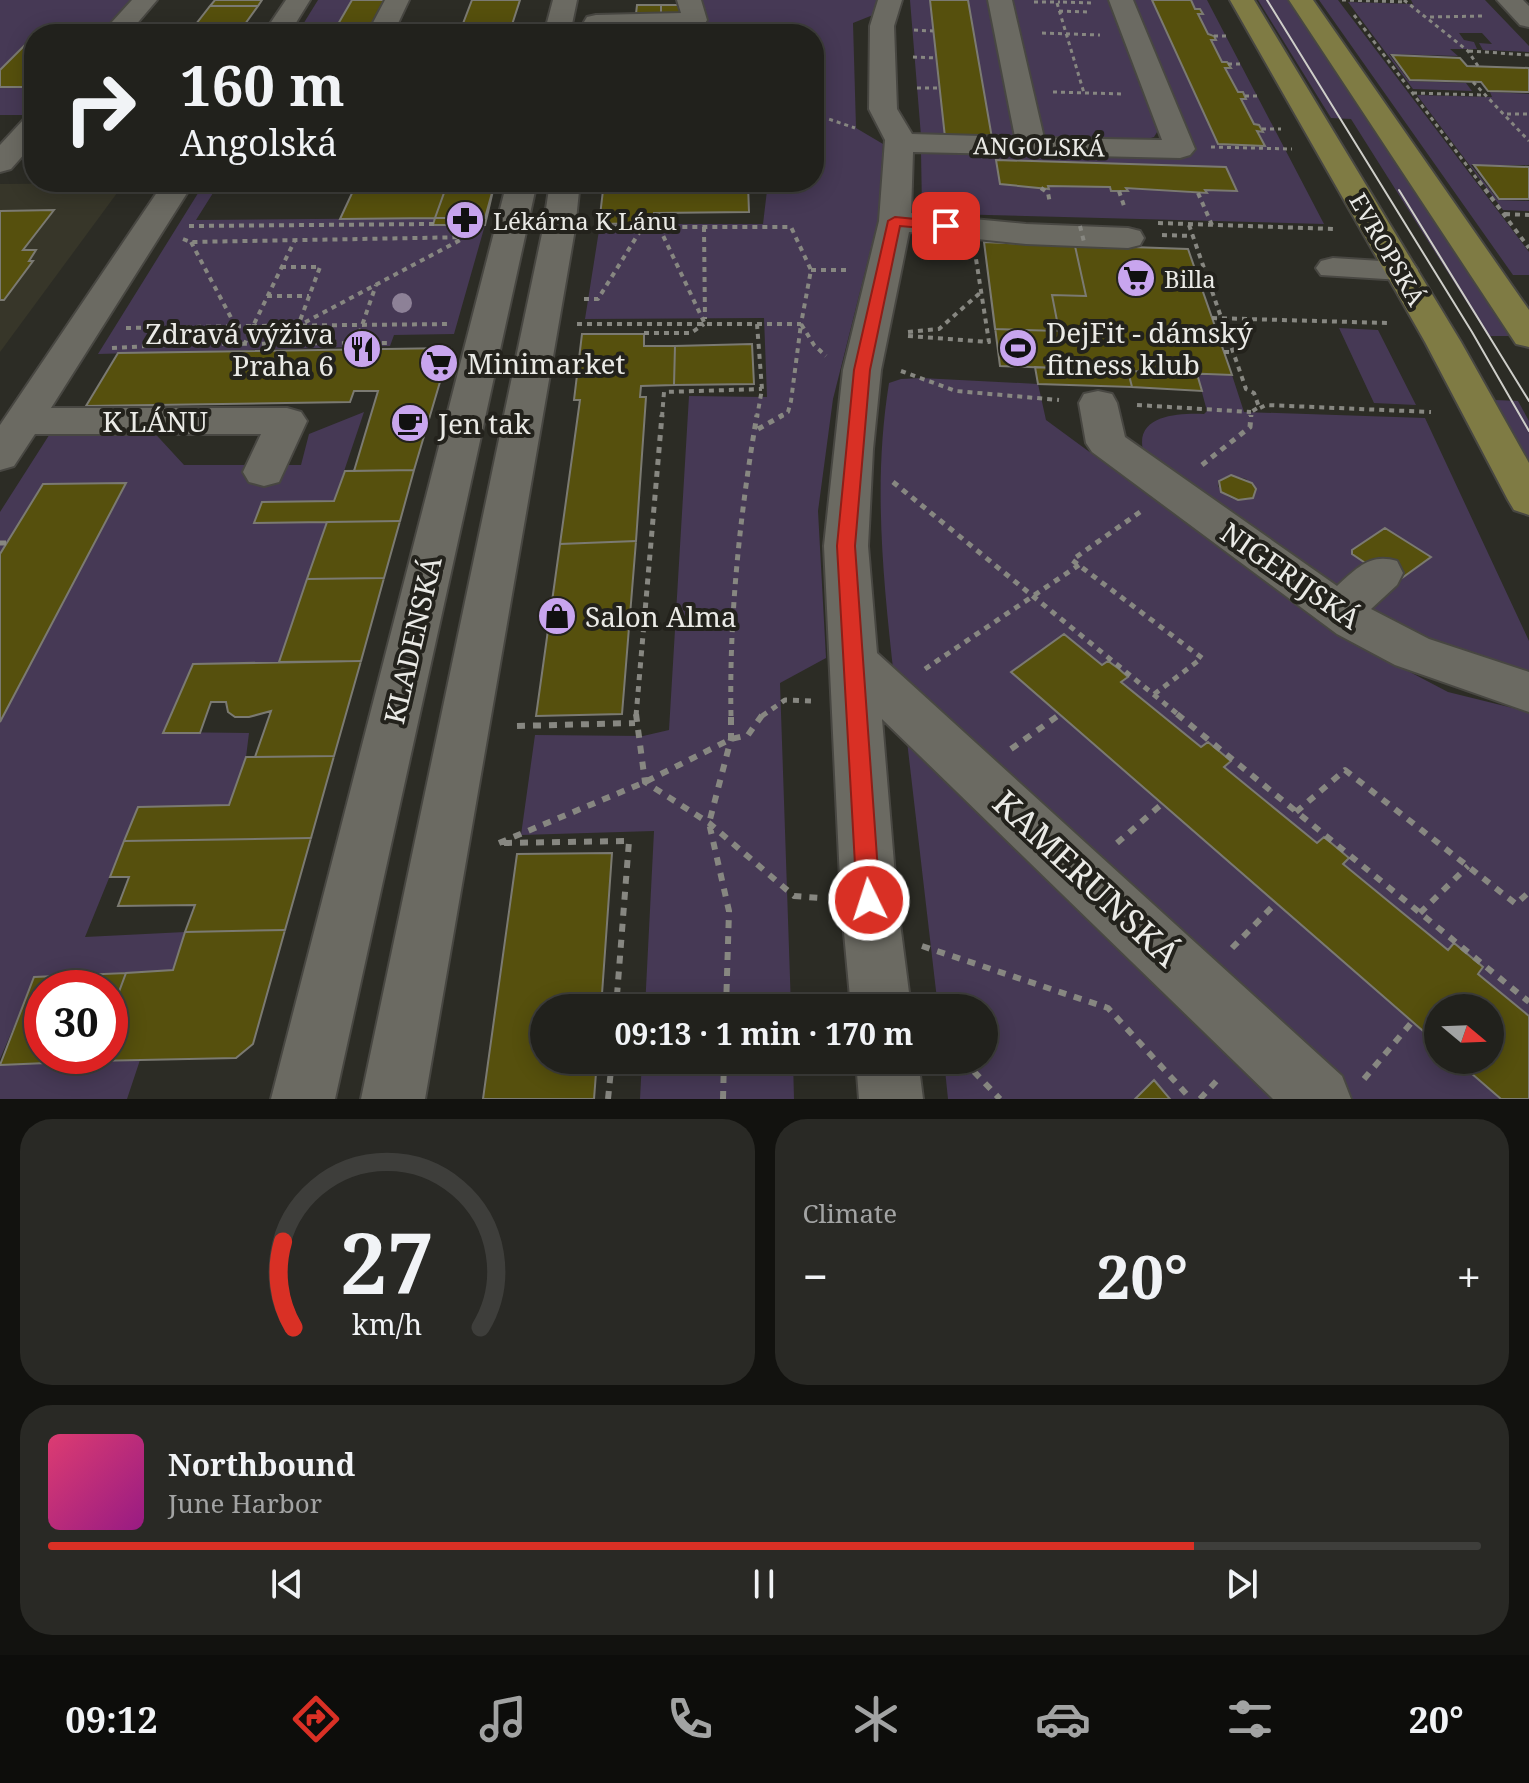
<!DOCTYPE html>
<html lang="en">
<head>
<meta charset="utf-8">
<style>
	:root { --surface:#21211c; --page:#292925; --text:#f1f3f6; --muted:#a2a3a3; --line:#3e3e3b; --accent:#d93025 }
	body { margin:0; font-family:"Noto Serif",serif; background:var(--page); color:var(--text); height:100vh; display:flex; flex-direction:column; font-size:30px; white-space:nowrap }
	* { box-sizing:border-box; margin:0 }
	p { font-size:26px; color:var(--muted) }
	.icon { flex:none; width:44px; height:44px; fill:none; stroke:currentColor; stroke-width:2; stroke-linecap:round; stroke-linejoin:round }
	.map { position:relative; height:1099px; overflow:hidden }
	.panel { display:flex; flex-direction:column; gap:20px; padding:20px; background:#12120f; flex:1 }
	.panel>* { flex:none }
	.banner { position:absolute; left:24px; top:24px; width:800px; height:168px; border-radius:32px; box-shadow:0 4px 20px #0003,0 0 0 2px var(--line); background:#21211c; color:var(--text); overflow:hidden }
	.needle { width:52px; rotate:109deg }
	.tools { position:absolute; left:1424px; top:994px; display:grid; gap:16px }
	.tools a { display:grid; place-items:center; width:80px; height:80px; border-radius:50%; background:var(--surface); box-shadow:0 4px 20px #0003,0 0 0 2px var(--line); font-size:40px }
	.speed { position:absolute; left:24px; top:970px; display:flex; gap:16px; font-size:40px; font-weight:700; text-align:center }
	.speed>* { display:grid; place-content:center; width:104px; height:104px; border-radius:50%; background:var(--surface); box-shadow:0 4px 20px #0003,0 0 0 2px var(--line); line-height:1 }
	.speed .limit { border:12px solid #d22; background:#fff; color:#111 }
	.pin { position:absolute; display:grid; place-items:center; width:68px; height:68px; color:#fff; margin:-34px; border-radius:16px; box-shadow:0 4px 12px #0006 }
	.me { position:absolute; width:88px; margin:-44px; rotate:356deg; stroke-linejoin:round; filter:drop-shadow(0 0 6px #0008) }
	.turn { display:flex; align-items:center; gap:28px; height:168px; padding:0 24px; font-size:36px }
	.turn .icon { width:104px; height:104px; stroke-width:2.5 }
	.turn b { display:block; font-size:56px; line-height:68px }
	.big { font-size:60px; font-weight:700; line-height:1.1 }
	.panel .widget { flex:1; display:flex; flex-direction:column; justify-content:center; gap:12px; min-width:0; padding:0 28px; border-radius:32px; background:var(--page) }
	.panel .dial { align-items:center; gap:0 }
	.dial svg { height:208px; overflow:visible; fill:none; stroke:var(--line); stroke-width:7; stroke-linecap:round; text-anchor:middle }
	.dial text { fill:var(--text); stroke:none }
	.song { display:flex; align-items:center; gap:24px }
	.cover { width:96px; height:96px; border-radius:12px; background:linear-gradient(135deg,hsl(340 70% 55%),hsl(310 70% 35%)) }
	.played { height:8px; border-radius:4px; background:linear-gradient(90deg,var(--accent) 80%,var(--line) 80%) }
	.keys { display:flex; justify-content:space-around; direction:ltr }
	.heat { display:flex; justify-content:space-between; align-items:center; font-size:44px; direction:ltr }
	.panel .tiles { flex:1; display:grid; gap:20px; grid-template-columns:1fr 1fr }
	.widget:last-child { grid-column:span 2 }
	.trip { position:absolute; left:530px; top:994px; width:468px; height:80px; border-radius:40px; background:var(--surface); box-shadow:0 4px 20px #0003,0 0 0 2px var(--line); font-weight:700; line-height:80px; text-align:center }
	.tabs { display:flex; height:128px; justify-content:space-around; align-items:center; background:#0d0d0b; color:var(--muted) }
	.tabs .icon { width:56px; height:56px }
	.tabs .active { color:var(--accent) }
	.tabs b { font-size:36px; color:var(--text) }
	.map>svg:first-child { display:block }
	.built { fill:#373629 }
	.green { fill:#463955; fill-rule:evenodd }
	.building { fill:#56500d; stroke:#7b7a72; stroke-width:2 }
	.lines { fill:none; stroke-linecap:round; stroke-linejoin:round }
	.minor-casing { stroke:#484742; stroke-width:4 }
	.major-casing { stroke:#484742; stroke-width:4 }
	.path-far3 { stroke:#878781; stroke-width:3; stroke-dasharray:4 4; stroke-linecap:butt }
	.path-far2 { stroke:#878781; stroke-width:4; stroke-dasharray:5 5; stroke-linecap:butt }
	.path-far1 { stroke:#878781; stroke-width:5; stroke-dasharray:6 6; stroke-linecap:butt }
	.path { stroke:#878781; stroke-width:6; stroke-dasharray:8 8; stroke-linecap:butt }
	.minor { fill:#6b6a62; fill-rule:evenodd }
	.major { fill:#7f7b44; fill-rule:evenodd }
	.tram { stroke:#cecec9; stroke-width:2 }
	.path-bridge { stroke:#878781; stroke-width:4; stroke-dasharray:5 5; stroke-linecap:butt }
	.tree { fill:#8d8197 }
	.route { fill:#d93025; stroke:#8d1f18; stroke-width:2 }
	.labels { text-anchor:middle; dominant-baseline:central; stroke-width:8; stroke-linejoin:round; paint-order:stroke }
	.far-street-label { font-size:24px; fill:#eaeae6; stroke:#23221c }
	.far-poi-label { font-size:24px; fill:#eaeae6; stroke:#23221c; text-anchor:start }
	.poi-label { font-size:28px; fill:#eaeae6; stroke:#23221c; text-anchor:start }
	.street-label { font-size:28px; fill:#eaeae6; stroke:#23221c }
	.near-street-label { font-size:34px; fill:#eaeae6; stroke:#23221c }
</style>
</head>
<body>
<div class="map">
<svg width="1529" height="1099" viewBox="0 0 1529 1099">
	<rect width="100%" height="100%" fill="#2c2c25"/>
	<path class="built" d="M123 183 120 189 0 352V184Z"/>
	<path class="green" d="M0 0H135L115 21 97 29 104 34H34L0 70Z
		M318 0H352L335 31H369L372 34H297Z
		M702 0H879L878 13 853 23 856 128 883 144 878 220 833 399 818 511 826 658 780 683 791 1008H645L654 831 521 835 535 735 643 736 669 730 689 396 767 397 764 318 585 319 600 224H763L768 182H814V34H617V30H694L697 22 706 17Z
		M910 0H930L945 137H992L968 0H1152L1218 144 1264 146 1257 131H1263L1259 125 1254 124 1241 99 1246 98 1243 92H1238L1225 68 1230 67 1227 62H1222L1211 40 1215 39 1213 34H1208L1198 14 1202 13 1195 9 1191 0H1207L1324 224 949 214 922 209 921 152 1186 153 1159 129 1154 137 1134 143 921 136ZM997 161 1226 167 1237 191 1205 190 1206 193H1190L1188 190 1126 188 1127 191H1111L1110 187 1048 186V189L1000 184Z
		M1258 0H1289L1509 336H1488L1351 119 1331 118Z
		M1319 0H1338L1529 252V275H1513Z
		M1411 0H1485L1529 46V52L1483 50 1479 43 1492 44 1482 33H1459L1464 40 1474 42 1477 49H1450L1458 56 1389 54 1409 81 1466 83 1472 91 1413 89 1348 2 1413 4Z
		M0 87H34V109L29 115H0Z
		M1490 92 1529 94V165H1471L1498 200 1529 201V211L1503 210 1417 95 1492 97Z
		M205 182H448L445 190 213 193 196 220 435 218 434 225H485L454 334 394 335 390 346 98 354Z
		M1339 328 1378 330 1416 405 1374 403Z
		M1197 374 1232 375 1244 412 1425 418 1529 641V670H1517L1431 645 1363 607 1428 560 1430 556 1411 544 1340 591 1144 454C1132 415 1178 413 1204 414L1207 411ZM1231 475 1246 479 1256 489 1253 498C1239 503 1225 499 1218 486L1219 480Z
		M921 378 1038 384 1046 420 1295 603 1366 649 1448 692 1529 712V1016L1478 974 1483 967 1454 943 1448 950 1343 864 1349 858 1324 837 1317 843 1121 682 1127 677 1108 661 1102 665 1064 634 1011 672 1438 1044V1060H1456L1501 1099H1339L894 677C883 578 873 482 889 383L901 379Z
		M1495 400 1518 401 1529 421V465Z
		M364 412 334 501 262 502 254 523 327 522 279 662 193 664 163 732 249 733 246 757 229 805 138 807 85 937 185 932 173 970 35 977 0 1059V722L126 483 43 484 0 554V512L53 429 149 427 184 465H301L309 434Z
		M907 741 1297 1099H1170L1154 1080 1135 1099H948L944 1060H984V1008H938Z
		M140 1060 127 1099H0V1065Z
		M642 1060H793L794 1099H640Z"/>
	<path class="building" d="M215 0H262L258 6H210Z
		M352 0H385L369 31H334Z
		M472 0H520L509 34H459Z
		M930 0H968L992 138 945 137Z
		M1152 0H1191L1195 9H1200L1203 14H1198L1208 34 1214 36 1216 40H1211L1222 62H1227L1231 68H1225L1238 92H1243L1246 99H1241L1254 124 1259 125 1263 132 1257 131 1265 146 1218 144Z
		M637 5H661V14H636Z
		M661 5H682V14H661Z
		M210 6H258L245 24H196Z
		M196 24H245L238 34H188Z
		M34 36V87H0V70Z
		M1392 55 1460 58 1467 66 1529 68V92L1488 91 1481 82 1410 80Z
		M996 160 1226 167 1237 191 1205 190 1207 193 1126 188 1128 191H1111L1110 187 1048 186 1049 189 1000 184Z
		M1474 165 1529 167V199H1499Z
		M448 182H495L485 218H435Z
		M495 182 485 225H433L435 218H485Z
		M604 182H657L656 186 703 185V182L748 184 749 212 654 213V223L599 224Z
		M445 190 435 218 340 219 353 191Z
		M54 210 23 250H36L29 261H33L4 300H0V211Z
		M984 242 1188 249 1232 375 1000 366Z
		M984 242 1075 246 1086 296 1052 295 1059 331 995 329Z
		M582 334H644V346H675L674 385 641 386 640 397H646L636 541 560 544 580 400H574Z
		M752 344 754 384 674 385 675 346Z
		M450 348 414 470 354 471 378 391H354L350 402 86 406 118 353Z
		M1035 367 1128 371 1132 387 1038 384Z
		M1128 371 1197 374 1202 391 1132 387Z
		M414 470 400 521 254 523 262 502 334 501 345 471Z
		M1231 475 1252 483 1256 489 1253 498 1238 500 1221 492 1219 481Z
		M126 483 0 722V554L43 484Z
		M400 521 384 578 307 579 327 522Z
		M1385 528 1431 557 1395 583 1352 554V550Z
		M636 541 622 714 536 716 560 544Z
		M384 578 361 661 279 662 307 579Z
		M1064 634 1102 665 1108 661 1119 669 1128 677 1121 682 1201 747 1208 742 1231 761 1224 767 1317 843 1324 837 1336 847 1349 858 1343 864 1448 950 1454 943 1483 967 1478 974 1529 1016V1099H1501L1456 1060H1490V1008H1438V1044L1011 672Z
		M361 661 334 756 255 757 271 711 249 717H235L228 712 226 702H211L200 733H163L193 664Z
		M334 756 311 838 124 841 138 807 229 805 246 757Z
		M311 838 285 930 185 932 195 905 118 906 129 877H110L124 841Z
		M612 853 601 1008H544V1060H597L594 1099H483L517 854Z
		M285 930 253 1044 236 1058 93 1061 95 1056H110V1016L126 973 173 970 185 932Z
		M126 973 110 1016V988H42V1056H95L93 1061 0 1065 34 977Z
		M1154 1080 1170 1099H1135Z"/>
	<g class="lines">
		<defs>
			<path id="minor" d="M132 0H157L128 34H101Z
				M286 0H310L289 34H263Z
				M385 0H409L393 34H367Z
				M553 0H577L570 34H544Z
				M677 0H701L707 20 704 25 596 29 587 27 584 22 587 17 596 15 681 13Z
				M878 0H902L894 26 897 109 912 134 1015 137 988 0H1012L1044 138 1162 140 1109 0H1133L1195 149 1190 155 1180 158 913 152 911 213 1026 224 1128 228 1140 231 1144 238 1140 245 1128 248 1026 244 909 232 881 370 873 449 868 546 877 653 1342 1076 1351 1099H1273L882 719 897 900 911 1008H851L841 900 824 546 843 370 879 221 885 140 869 109 870 26Z
				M1497 0H1523L1529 6V27L1520 25Z
				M34 116V143L11 169 0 172V145L24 119Z
				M164 182H194L51 408H287L301 412 307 421 279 482 264 486 249 482 243 472 261 434H35L14 466 0 470V425Z
				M507 182H537L335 1099H271Z
				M550 182H580L575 229 425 1099H361L543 229Z
				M1333 258 1413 263 1418 270 1413 277 1401 280 1321 275 1316 268 1321 261Z
				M1098 391 1112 394 1117 403 1125 437 1337 586C1357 568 1370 553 1397 561L1403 573 1397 585 1371 609 1429 639 1529 672V712L1395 665 1337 634 1092 452 1086 443 1079 403 1084 394Z
				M856 1060H918L923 1099H859Z"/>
			<path id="major" d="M1230 0H1254L1461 342 1529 463V515L1514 510 1508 500 1425 342Z
				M1289 0H1313L1529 310V347L1516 344Z"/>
		</defs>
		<use href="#minor" class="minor-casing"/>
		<use href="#major" class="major-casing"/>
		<path class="path-far3" d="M1342 0 1407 2
			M1404 0 1468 51 1478 66
			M1034 2H1060
			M1063 2 1092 3
			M1057 3 1084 93
			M1059 11 1090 12
			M1354 15 1480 183
			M1430 17 1484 16
			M914 30 933 31
			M1042 33 1100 35
			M1214 36H1227
			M1469 51 1529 55
			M913 57 936 58
			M1228 64H1243
			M1473 82 1529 141
			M917 88H940
			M1053 92 1123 94
			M1413 93 1483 95
			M1245 96H1260
			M814 114 855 128
			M1507 114H1529
			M1262 129H1281
			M1211 147 1292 149"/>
		<path class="path-far2" d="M1479 181 1529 248
			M1041 188 1048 193 1050 203
			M1119 191 1125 209
			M1198 193 1212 225
			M1505 214 1529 215
			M1158 223 1336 229
			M1189 225 1246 389 1254 393 1259 407 1251 412V417
			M189 226 434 224
			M659 227 705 324
			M704 227 705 319
			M1162 235 1193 236
			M183 239 191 242 472 237
			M191 242 236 327
			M281 267H320L298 326 464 238
			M811 270H846
			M267 296H309
			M584 299H598L642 228
			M1212 318 1387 323
			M577 324H801L811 270 791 227H595
			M757 324 762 389 757 417
			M126 328 253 326 295 240
			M908 332 939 329 981 292
			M644 333H691L704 324
			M908 336 989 342 976 259
			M356 343 376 285
			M244 345 253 326 452 324
			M112 348 185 344 391 343
			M1224 352H1233
			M901 371 956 391 1059 400
			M1137 405 1251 412
			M1260 408 1266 405 1431 412
			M662 417 664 392 762 389
			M779 417 788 412 791 401 801 324 814 345 826 356"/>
		<path class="path-far1" d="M758 429 783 415
			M1202 465 1250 427 1251 415
			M893 482 1180 716
			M1140 512 1072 560 1202 658 1153 695
			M0 543H7
			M925 669 1079 565
			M636 716 662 415
			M731 716C729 617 740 513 757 415
			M762 716 785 700 813 701"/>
		<path class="path" d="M636 714 645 782 709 823 794 896 821 898
			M1177 714 1529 1002
			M517 726 635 723
			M1011 749 1059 715
			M1296 812 1345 770 1516 904 1529 892
			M499 843 645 782 731 739 748 735 763 714
			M504 843 629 841 616 1008
			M1117 843 1162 804
			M1420 913 1468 866
			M922 946 1108 1008 1191 1099
			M1232 948 1276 903
			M726 1008 729 911 709 823 731 739V714
			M963 1060 1000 1099
			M1364 1079 1412 1022
			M608 1099 612 1060
			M723 1099 724 1060
			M1200 1099 1221 1076"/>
		<use href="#minor" class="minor"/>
		<use href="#major" class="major"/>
		<path class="tram" d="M1267 0 1472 332 1529 431
			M1399 190 1529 401"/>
		<path class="path-bridge" d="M1080 226 1084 242"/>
	</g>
	<g class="tree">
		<circle cx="402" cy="303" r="10"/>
		<circle cx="509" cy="368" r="10"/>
	</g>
	<path class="route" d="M895 217 946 222 952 226 946 230 900 226 870 370 855 546 880 900 877 907 869 911 860 907 857 900 837 546 854 370 888 221Z"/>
	<defs>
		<symbol id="pharmacy-disc" viewBox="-11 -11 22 22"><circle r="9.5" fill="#c8a5ee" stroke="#23221c"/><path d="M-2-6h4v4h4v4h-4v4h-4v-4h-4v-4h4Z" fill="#111"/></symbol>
		<symbol id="supermarket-disc" viewBox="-11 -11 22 22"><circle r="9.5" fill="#c8a5ee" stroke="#23221c"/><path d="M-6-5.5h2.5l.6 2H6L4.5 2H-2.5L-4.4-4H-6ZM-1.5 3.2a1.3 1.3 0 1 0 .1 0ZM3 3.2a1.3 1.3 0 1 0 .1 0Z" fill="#111"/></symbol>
		<symbol id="stadium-disc" viewBox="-11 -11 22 22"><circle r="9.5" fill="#c8a5ee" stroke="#23221c"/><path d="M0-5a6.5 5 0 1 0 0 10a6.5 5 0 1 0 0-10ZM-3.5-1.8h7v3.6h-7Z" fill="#111"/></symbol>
		<symbol id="restaurant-disc" viewBox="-11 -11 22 22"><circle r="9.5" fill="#c8a5ee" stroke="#23221c"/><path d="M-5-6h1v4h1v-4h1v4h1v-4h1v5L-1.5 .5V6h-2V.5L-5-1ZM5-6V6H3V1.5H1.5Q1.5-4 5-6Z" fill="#111"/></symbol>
		<symbol id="cafe-disc" viewBox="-11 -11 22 22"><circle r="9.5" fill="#c8a5ee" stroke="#23221c"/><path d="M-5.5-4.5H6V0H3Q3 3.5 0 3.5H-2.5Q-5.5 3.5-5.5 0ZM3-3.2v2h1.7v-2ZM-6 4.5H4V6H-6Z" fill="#111"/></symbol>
		<symbol id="shop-disc" viewBox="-11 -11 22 22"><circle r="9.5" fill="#c8a5ee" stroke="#23221c"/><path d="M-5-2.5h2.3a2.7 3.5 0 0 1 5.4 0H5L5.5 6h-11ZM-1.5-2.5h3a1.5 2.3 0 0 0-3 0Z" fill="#111"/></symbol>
	</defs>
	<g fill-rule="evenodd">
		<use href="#pharmacy-disc" x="443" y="198" width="44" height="44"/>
		<use href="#supermarket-disc" x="1114" y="256" width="44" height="44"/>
		<use href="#stadium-disc" x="996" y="326" width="44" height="44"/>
		<use href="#restaurant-disc" x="340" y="327" width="44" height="44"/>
		<use href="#supermarket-disc" x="417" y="341" width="44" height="44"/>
		<use href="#cafe-disc" x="388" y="401" width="44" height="44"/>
		<use href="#shop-disc" x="535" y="594" width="44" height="44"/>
	</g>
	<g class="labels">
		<g class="far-street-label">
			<text transform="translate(1039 146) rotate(1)">ANGOLSKÁ</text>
			<text transform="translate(1388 249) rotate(60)">EVROPSKÁ</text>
		</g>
		<g class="far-poi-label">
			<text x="493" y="220">Lékárna K Lánu</text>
			<text x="1164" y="278">Billa</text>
		</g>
		<g class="poi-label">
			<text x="1046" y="332">DejFit - dámský<tspan x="1046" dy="32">fitness klub</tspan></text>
			<text x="334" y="333" text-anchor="end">Zdravá výživa<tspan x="334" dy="32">Praha 6</tspan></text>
			<text x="467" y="363">Minimarket</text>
			<text x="438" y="423">Jen tak</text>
			<text x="585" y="616">Salon Alma</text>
		</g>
		<g class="street-label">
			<text x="155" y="421">K LÁNU</text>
			<text transform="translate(1291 575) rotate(35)">NIGERIJSKÁ</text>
			<text transform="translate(412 640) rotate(-77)">KLADENSKÁ</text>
		</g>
		<g class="near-street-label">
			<text transform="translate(1087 878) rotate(43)">KAMERUNSKÁ</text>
		</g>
	</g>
</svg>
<div class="tools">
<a><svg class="needle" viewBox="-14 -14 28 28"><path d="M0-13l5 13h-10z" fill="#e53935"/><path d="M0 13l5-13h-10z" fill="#a2a3a3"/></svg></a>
</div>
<div class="speed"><div class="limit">30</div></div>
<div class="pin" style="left:946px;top:226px;background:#d93025"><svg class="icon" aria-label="arrive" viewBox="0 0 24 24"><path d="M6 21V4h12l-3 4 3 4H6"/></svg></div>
<svg class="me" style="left:869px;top:900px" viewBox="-20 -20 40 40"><circle r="17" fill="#d93025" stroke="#fff" stroke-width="3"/><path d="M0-11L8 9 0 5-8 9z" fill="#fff"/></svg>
<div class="trip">09:13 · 1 min · 170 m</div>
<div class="banner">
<div class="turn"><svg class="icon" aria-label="right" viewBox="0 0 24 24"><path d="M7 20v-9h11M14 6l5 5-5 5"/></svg><div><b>160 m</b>Angolská</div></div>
</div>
</div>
<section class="panel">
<div class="tiles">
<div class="widget dial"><svg viewBox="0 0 100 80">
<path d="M14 69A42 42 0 1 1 86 69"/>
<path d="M14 69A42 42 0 0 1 10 36" stroke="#d93025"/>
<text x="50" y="56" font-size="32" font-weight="700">27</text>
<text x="50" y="72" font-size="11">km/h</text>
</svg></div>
<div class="widget"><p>Climate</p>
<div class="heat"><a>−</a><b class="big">20°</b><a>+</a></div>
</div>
<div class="widget">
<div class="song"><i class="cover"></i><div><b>Northbound</b><p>June Harbor</p></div></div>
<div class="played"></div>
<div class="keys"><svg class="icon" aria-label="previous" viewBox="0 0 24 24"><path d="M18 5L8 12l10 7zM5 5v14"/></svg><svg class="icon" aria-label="pause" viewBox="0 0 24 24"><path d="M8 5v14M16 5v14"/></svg><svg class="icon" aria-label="next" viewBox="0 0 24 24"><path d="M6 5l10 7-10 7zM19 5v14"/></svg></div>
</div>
</div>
</section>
<nav class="tabs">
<b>09:12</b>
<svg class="icon active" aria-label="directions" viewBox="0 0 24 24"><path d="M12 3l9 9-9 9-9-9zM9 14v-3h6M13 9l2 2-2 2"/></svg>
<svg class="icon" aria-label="music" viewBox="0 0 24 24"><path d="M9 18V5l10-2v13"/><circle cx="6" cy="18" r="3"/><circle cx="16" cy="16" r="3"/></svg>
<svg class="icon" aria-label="phone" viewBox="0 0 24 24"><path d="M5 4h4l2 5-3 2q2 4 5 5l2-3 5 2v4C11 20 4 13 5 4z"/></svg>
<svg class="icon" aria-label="climate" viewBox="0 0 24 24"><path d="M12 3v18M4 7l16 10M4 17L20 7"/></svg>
<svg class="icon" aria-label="car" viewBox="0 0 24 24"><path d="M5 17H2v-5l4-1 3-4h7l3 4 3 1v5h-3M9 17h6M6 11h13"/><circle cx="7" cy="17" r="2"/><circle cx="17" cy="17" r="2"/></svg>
<svg class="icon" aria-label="filters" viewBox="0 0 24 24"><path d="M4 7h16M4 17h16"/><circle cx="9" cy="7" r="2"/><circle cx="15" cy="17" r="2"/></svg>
<b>20°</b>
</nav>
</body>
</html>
